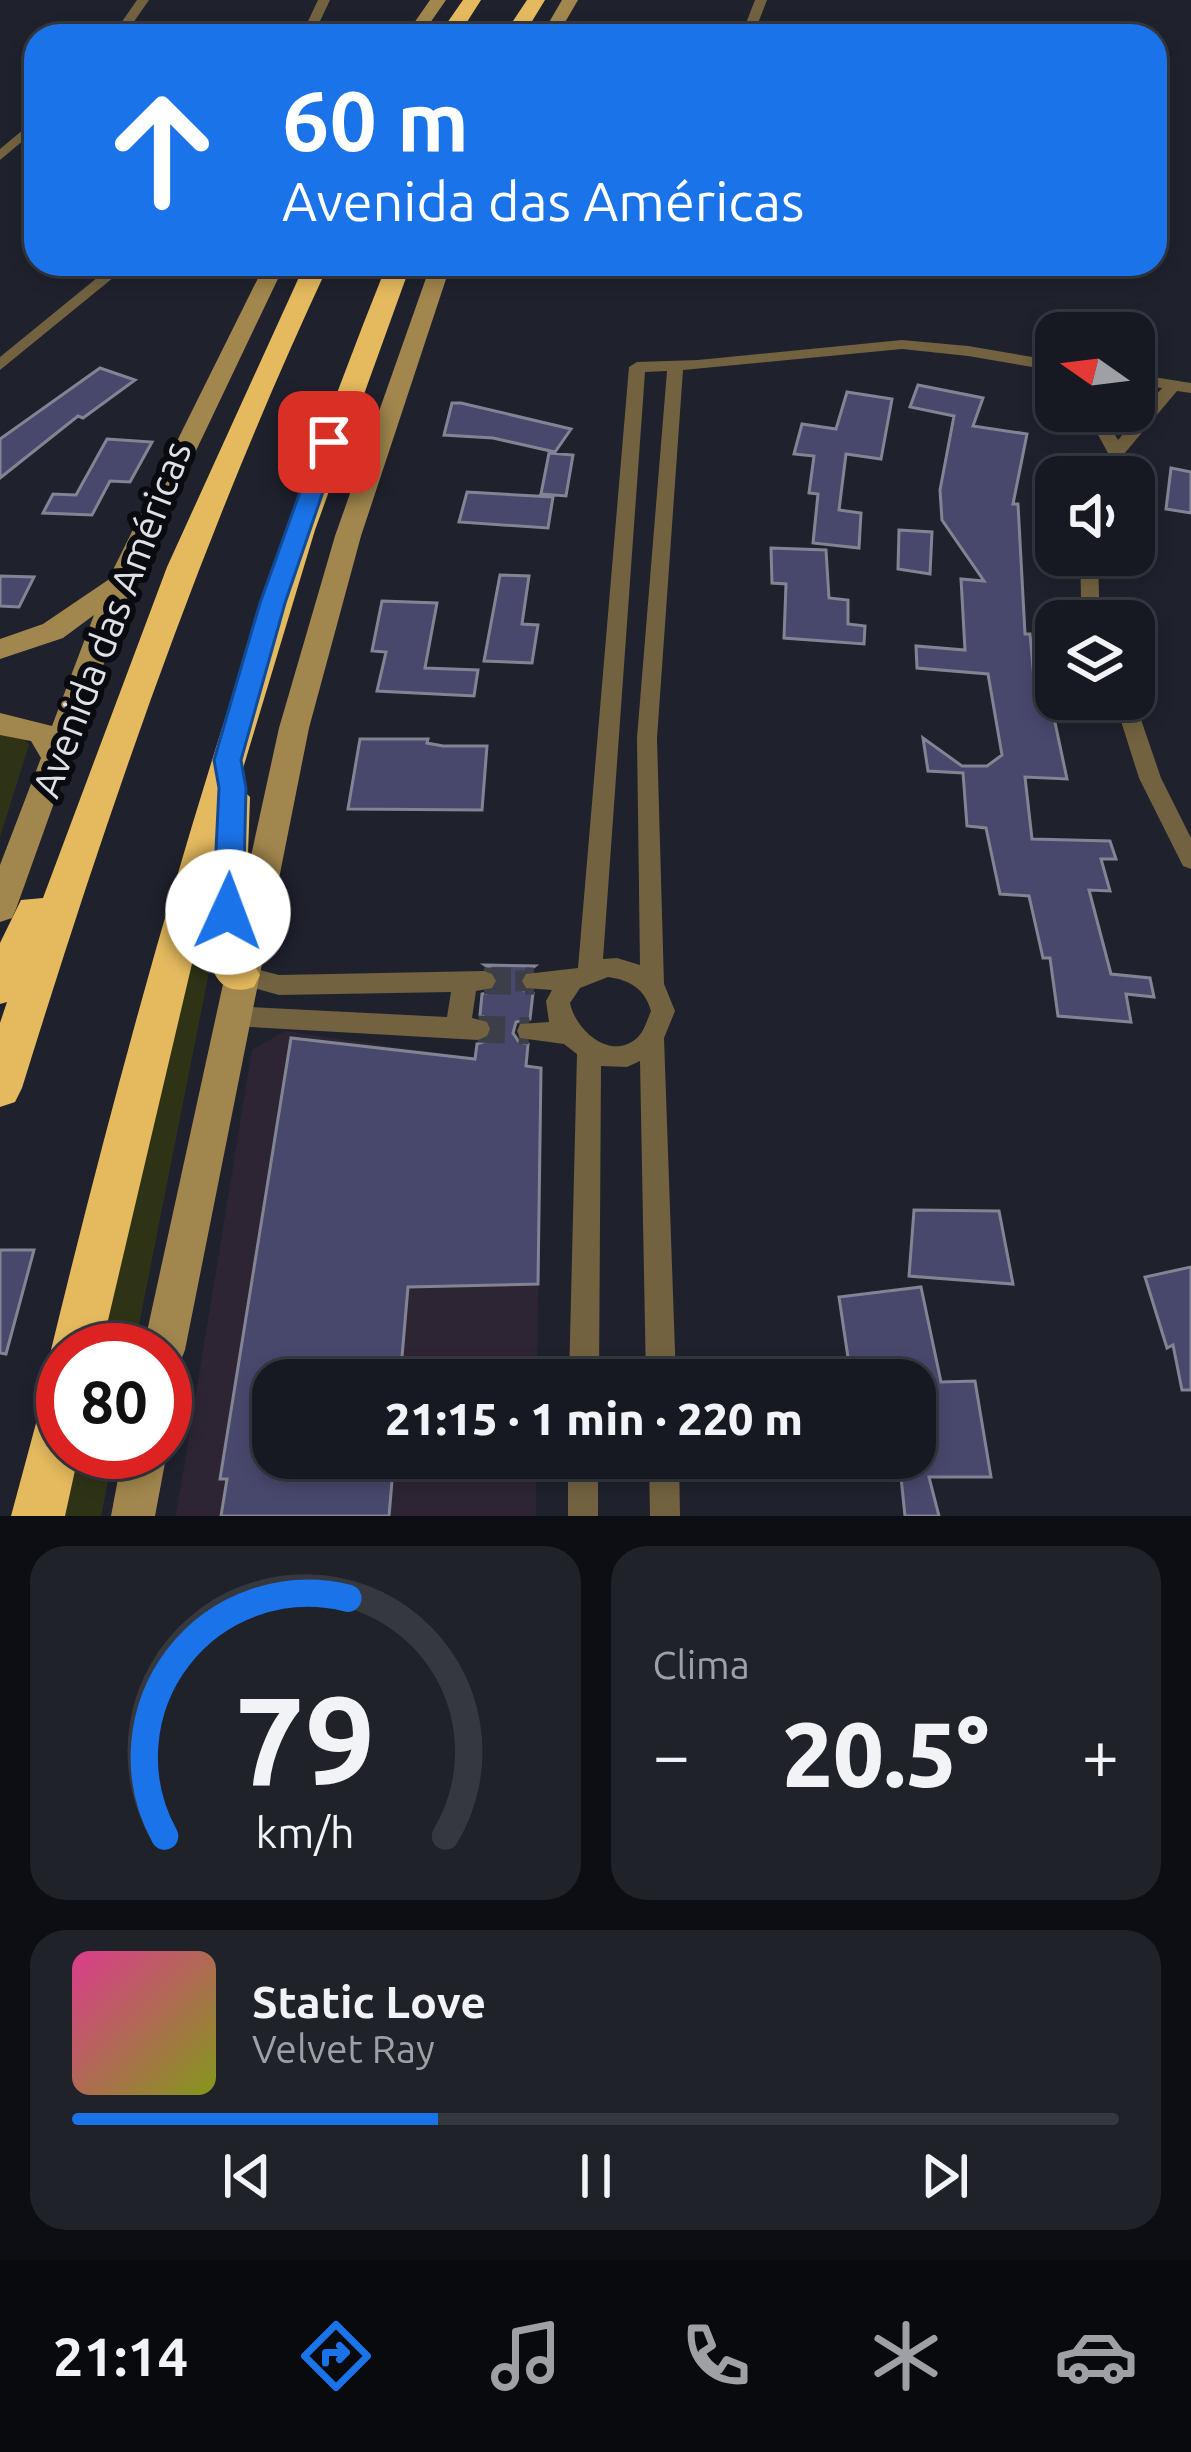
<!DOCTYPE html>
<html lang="pt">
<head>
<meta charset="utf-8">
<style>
	:root { --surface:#171922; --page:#20222a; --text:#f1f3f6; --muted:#9ea0a5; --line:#363840; --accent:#1a73e8 }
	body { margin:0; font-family:Ubuntu,sans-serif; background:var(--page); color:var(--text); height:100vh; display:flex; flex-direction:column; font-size:45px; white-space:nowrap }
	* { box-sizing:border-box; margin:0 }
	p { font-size:39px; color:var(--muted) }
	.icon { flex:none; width:66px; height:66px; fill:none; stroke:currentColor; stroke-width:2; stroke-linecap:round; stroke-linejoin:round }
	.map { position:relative; height:1516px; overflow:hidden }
	.panel { display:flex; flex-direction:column; gap:30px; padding:30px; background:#0d0e13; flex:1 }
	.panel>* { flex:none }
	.hud { position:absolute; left:24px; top:24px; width:1143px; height:252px; border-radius:36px; box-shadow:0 6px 18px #0003,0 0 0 3px var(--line); background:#1a73e8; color:#fff; overflow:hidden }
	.needle { width:78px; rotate:284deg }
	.tools { position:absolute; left:1035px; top:312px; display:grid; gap:24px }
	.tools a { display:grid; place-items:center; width:120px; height:120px; border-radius:24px; background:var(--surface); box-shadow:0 6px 18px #0003,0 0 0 3px var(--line); font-size:60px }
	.speed { position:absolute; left:36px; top:1323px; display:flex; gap:24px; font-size:60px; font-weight:700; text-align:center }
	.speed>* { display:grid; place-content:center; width:156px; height:156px; border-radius:50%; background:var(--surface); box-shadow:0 6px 18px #0003,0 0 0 3px var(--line); line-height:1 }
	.speed .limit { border:18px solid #d22; background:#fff; color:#111 }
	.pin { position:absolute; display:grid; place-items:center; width:102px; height:102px; color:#fff; margin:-51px; border-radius:24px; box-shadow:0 6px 18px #0006 }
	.me { position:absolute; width:132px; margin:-66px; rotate:2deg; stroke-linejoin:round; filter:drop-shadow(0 0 9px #0008) }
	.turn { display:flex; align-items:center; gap:42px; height:252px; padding:0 60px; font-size:54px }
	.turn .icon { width:156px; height:156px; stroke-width:2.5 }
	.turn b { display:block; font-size:84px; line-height:102px }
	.big { font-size:90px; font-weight:800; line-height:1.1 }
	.panel .tile { flex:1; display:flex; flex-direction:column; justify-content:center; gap:18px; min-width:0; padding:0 42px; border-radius:36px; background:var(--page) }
	.panel .dial { align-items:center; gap:0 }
	.dial svg { height:312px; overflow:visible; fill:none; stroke:var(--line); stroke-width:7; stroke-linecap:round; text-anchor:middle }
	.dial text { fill:var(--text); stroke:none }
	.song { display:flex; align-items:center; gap:36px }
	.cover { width:144px; height:144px; border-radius:18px; background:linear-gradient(135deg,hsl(330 70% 55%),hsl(70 70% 35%)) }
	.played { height:12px; border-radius:6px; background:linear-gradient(90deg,var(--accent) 35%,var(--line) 35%) }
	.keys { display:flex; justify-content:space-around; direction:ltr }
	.heat { display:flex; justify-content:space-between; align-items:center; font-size:66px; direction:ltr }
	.panel .tiles { flex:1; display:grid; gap:30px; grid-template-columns:1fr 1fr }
	.tile:last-child { grid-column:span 2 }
	.trip { position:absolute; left:252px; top:1359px; width:684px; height:120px; border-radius:36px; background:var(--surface); box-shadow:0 6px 18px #0003,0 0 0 3px var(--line); font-weight:800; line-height:120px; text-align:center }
	.dock { display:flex; height:192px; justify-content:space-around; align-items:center; background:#090a0e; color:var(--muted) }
	.dock .icon { width:84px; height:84px }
	.dock .active { color:var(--accent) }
	.dock b { font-size:54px; color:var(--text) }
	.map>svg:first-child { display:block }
	.commercial { fill:#2e2534 }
	.green { fill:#2f3316 }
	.building { fill:#47486c; stroke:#838493; stroke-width:3 }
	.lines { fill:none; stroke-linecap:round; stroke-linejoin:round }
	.street-tunnel-far1 { stroke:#3c3e49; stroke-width:21; stroke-dasharray:21 10; stroke-linecap:butt }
	.street-tunnel { stroke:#3c3e49; stroke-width:27; stroke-dasharray:27 14; stroke-linecap:butt }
	.street { fill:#726240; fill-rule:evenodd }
	.secondary { fill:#a1864d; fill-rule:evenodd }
	.highway { fill:#e5ba5f; fill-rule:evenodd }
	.route { fill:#1a73e8; stroke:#114b97; stroke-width:3 }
	.labels { text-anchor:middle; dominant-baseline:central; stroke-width:12; stroke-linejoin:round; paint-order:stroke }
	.street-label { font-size:39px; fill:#dfe1e9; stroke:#0a0b10 }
</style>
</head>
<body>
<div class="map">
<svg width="1191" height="1516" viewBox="0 0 1191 1516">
	<rect width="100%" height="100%" fill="#1f212d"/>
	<path class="commercial" d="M285 1031 541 1068 537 1380H273V1458H536V1516H176L252 1050Z"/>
	<path class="green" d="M0 733 22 737 29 745 0 837Z
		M208 863 209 972 134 1350H95Z
		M71 1452H114L101 1516H56Z"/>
	<path class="building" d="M100 368 135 380 83 418 78 416 0 478V439Z
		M918 385 983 398 973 426 1027 434 1013 504H1018L1025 634H1030L1034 679 1046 680 1067 779 1025 777 1032 839 1110 841 1116 859H1101L1110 891 1089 890 1111 974 1150 978 1154 997 1126 994 1131 1022 1058 1016 1050 958H1043L1029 896 1000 894 986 828 967 826 963 773 928 771 923 738 962 766H987L1002 755 988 674 917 668 916 646 965 650 961 579 984 581 942 520 940 490 954 416 910 407Z
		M847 392 892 399 881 459 846 454 839 510 861 513 859 548 813 543 818 494 809 493 814 456 794 454 802 424 836 429Z
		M452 403H461L571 429 555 452 493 438 444 435Z
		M107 439 152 442 130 482 110 481 92 515 43 513 53 494 76 495Z
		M549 453 573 455 566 496 541 494Z
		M1171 468 1191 472V513L1166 509Z
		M467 492 553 497 548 528 459 522Z
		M899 530 932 532 930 574 898 569Z
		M771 548 826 550 829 598 848 600V624L865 626 864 644 784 638 786 584 772 583Z
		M500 575 529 576 522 624 538 625 532 663 484 661Z
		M0 576 34 577 19 607 0 606Z
		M382 601 437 603 425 668 478 670 474 696 377 691 386 652 372 651Z
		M360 739H428L427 743 443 746H487L482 810 348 809Z
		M485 965 535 966 518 979 522 990 533 993 530 1019 516 1022 513 1033 519 1042 528 1044 526 1066 541 1068 538 1284 408 1287 400 1380H273V1458H394L389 1516H221L227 1479H220L291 1038 475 1059 477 1044 489 1040 494 1031 491 1020 480 1015 482 994 493 992 500 983 496 972Z
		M914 1210 999 1211 1013 1284 909 1276Z
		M0 1250H34L6 1354 0 1353Z
		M1191 1267V1390H1182L1173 1345 1167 1348 1145 1277Z
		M921 1287 941 1382 975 1381 991 1477H929L939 1516H905L899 1458H915V1367L850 1371 839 1297Z"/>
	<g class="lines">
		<path class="street-tunnel-far1" d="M484 981H534"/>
		<path class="street-tunnel" d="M484 981H534
			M478 1029 529 1031"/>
		<path class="street" d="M137 0H149L124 36H112Z
			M318 0H330L313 36H301Z
			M755 0H767L753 36H741Z
			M36 119V130L0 160V149Z
			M114 264H130L0 370V357Z
			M902 340 968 346 1056 361V371L968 356 902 349 683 370 657 738 664 984 675 1011 664 1038 676 1380H646L640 1061 627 1067 601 1066 599 1380H569L577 1054 564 1044 520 1038 517 1031 520 1024 549 1022 546 1001 552 990 526 988 522 981 526 974 578 968 629 367 637 362 698 360ZM667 371 637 738 640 965 617 958 603 959 645 372ZM608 977C630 980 645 989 651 1011 647 1020 644 1032 637 1038 610 1062 575 1029 570 1003L580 988Z
			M1134 374 1191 383V393L1177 391 1124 454 1119 477H1101L1108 453 1085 411H1101L1118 440 1162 388 1134 384Z
			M1080 555H1098L1099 597 1108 621H1088L1081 597Z
			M1114 699H1134L1161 778 1191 838V869L1183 866 1139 778Z
			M240 965 279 975 484 971 492 974 496 981 492 988 476 991 472 1018 487 1022 490 1029 487 1036 478 1040 232 1026 223 1023 220 1016 223 1009 232 1006 447 1017 451 992 279 995 232 982 228 975 232 968Z
			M568 1458H598V1516H568Z
			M649 1458H679L680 1516H650Z"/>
		<path class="secondary" d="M430 0H446L421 36H405Z
			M562 0H578L557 36H541Z
			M265 264H285L132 585 16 909 12 918 0 922V865L41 758 31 741 0 735V713L52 726 94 615 63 638 0 659V639L43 624 108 580Z
			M431 264H451L361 536 309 728 185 1350 179 1365 165 1370V1350H143L279 728 335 536Z
			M165 1448 167 1452 155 1516H111L123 1452H165Z"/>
		<path class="highway" d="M463 0H481L458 36H438Z
			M527 0H545L523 36H503Z
			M305 264H329C204 531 109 807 22 1088L15 1102 0 1107V1023L7 1002 0 1004V943L21 900 43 898 167 567Z
			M387 264H411L315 530 238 785 250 797 245 938 247 954 260 975 254 987C202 1005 205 932 207 900L101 1350H63V1369L51 1350C141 980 245 618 387 264Z
			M63 1383V1452H79L65 1516H11L45 1390Z"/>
	</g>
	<path class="route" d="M329 436 340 442 285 603 241 760 246 788 243 912 238 920H217L213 912 219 788 214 760 260 603 318 442Z"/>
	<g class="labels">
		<g class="street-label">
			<text transform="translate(111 619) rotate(-69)">Avenida das Américas</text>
		</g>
	</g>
</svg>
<div class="tools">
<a><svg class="needle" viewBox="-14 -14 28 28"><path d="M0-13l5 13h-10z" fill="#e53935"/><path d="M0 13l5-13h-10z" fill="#9ea0a5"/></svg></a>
<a><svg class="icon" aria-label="sound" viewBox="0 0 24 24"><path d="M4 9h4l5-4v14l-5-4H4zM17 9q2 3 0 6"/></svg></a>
<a><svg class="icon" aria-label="layers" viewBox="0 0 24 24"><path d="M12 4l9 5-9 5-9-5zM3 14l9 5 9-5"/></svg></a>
</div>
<div class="speed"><div class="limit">80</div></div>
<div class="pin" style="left:329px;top:442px;background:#d93025"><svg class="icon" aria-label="arrive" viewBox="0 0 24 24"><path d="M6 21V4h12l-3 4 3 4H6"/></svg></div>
<svg class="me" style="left:228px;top:912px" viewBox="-20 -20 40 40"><circle r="19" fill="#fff"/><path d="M0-13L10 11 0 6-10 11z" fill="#1a73e8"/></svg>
<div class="trip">21:15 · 1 min · 220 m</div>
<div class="hud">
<div class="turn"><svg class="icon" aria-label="ahead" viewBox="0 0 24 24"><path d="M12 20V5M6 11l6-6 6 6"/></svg><div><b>60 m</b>Avenida das Américas</div></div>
</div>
</div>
<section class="panel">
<div class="tiles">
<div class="tile dial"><svg viewBox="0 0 100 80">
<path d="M14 69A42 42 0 1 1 86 69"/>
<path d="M14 69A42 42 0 0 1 61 8" stroke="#1a73e8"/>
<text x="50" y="56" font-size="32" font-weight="700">79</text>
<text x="50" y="72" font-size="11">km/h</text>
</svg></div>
<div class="tile"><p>Clima</p>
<div class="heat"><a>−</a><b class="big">20.5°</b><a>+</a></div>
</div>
<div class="tile">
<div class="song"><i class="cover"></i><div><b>Static Love</b><p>Velvet Ray</p></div></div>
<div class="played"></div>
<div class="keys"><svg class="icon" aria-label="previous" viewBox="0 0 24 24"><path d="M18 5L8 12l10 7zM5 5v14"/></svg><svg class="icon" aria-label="pause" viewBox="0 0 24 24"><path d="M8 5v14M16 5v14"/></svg><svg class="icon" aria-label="next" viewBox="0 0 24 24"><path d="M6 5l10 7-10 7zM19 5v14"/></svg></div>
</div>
</div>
</section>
<nav class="dock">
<b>21:14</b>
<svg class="icon active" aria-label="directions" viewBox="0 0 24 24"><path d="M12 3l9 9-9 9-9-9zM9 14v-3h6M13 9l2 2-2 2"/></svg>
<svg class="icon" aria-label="music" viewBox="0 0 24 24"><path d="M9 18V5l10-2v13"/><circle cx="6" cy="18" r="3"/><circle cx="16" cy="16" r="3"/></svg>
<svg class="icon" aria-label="phone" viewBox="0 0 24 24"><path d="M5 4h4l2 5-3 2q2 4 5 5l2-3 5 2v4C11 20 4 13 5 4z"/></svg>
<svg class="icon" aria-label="climate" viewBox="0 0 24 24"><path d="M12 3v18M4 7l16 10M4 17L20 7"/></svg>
<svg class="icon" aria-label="car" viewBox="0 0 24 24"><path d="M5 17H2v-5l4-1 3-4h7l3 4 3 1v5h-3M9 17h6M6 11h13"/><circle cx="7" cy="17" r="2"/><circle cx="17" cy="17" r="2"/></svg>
</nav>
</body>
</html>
